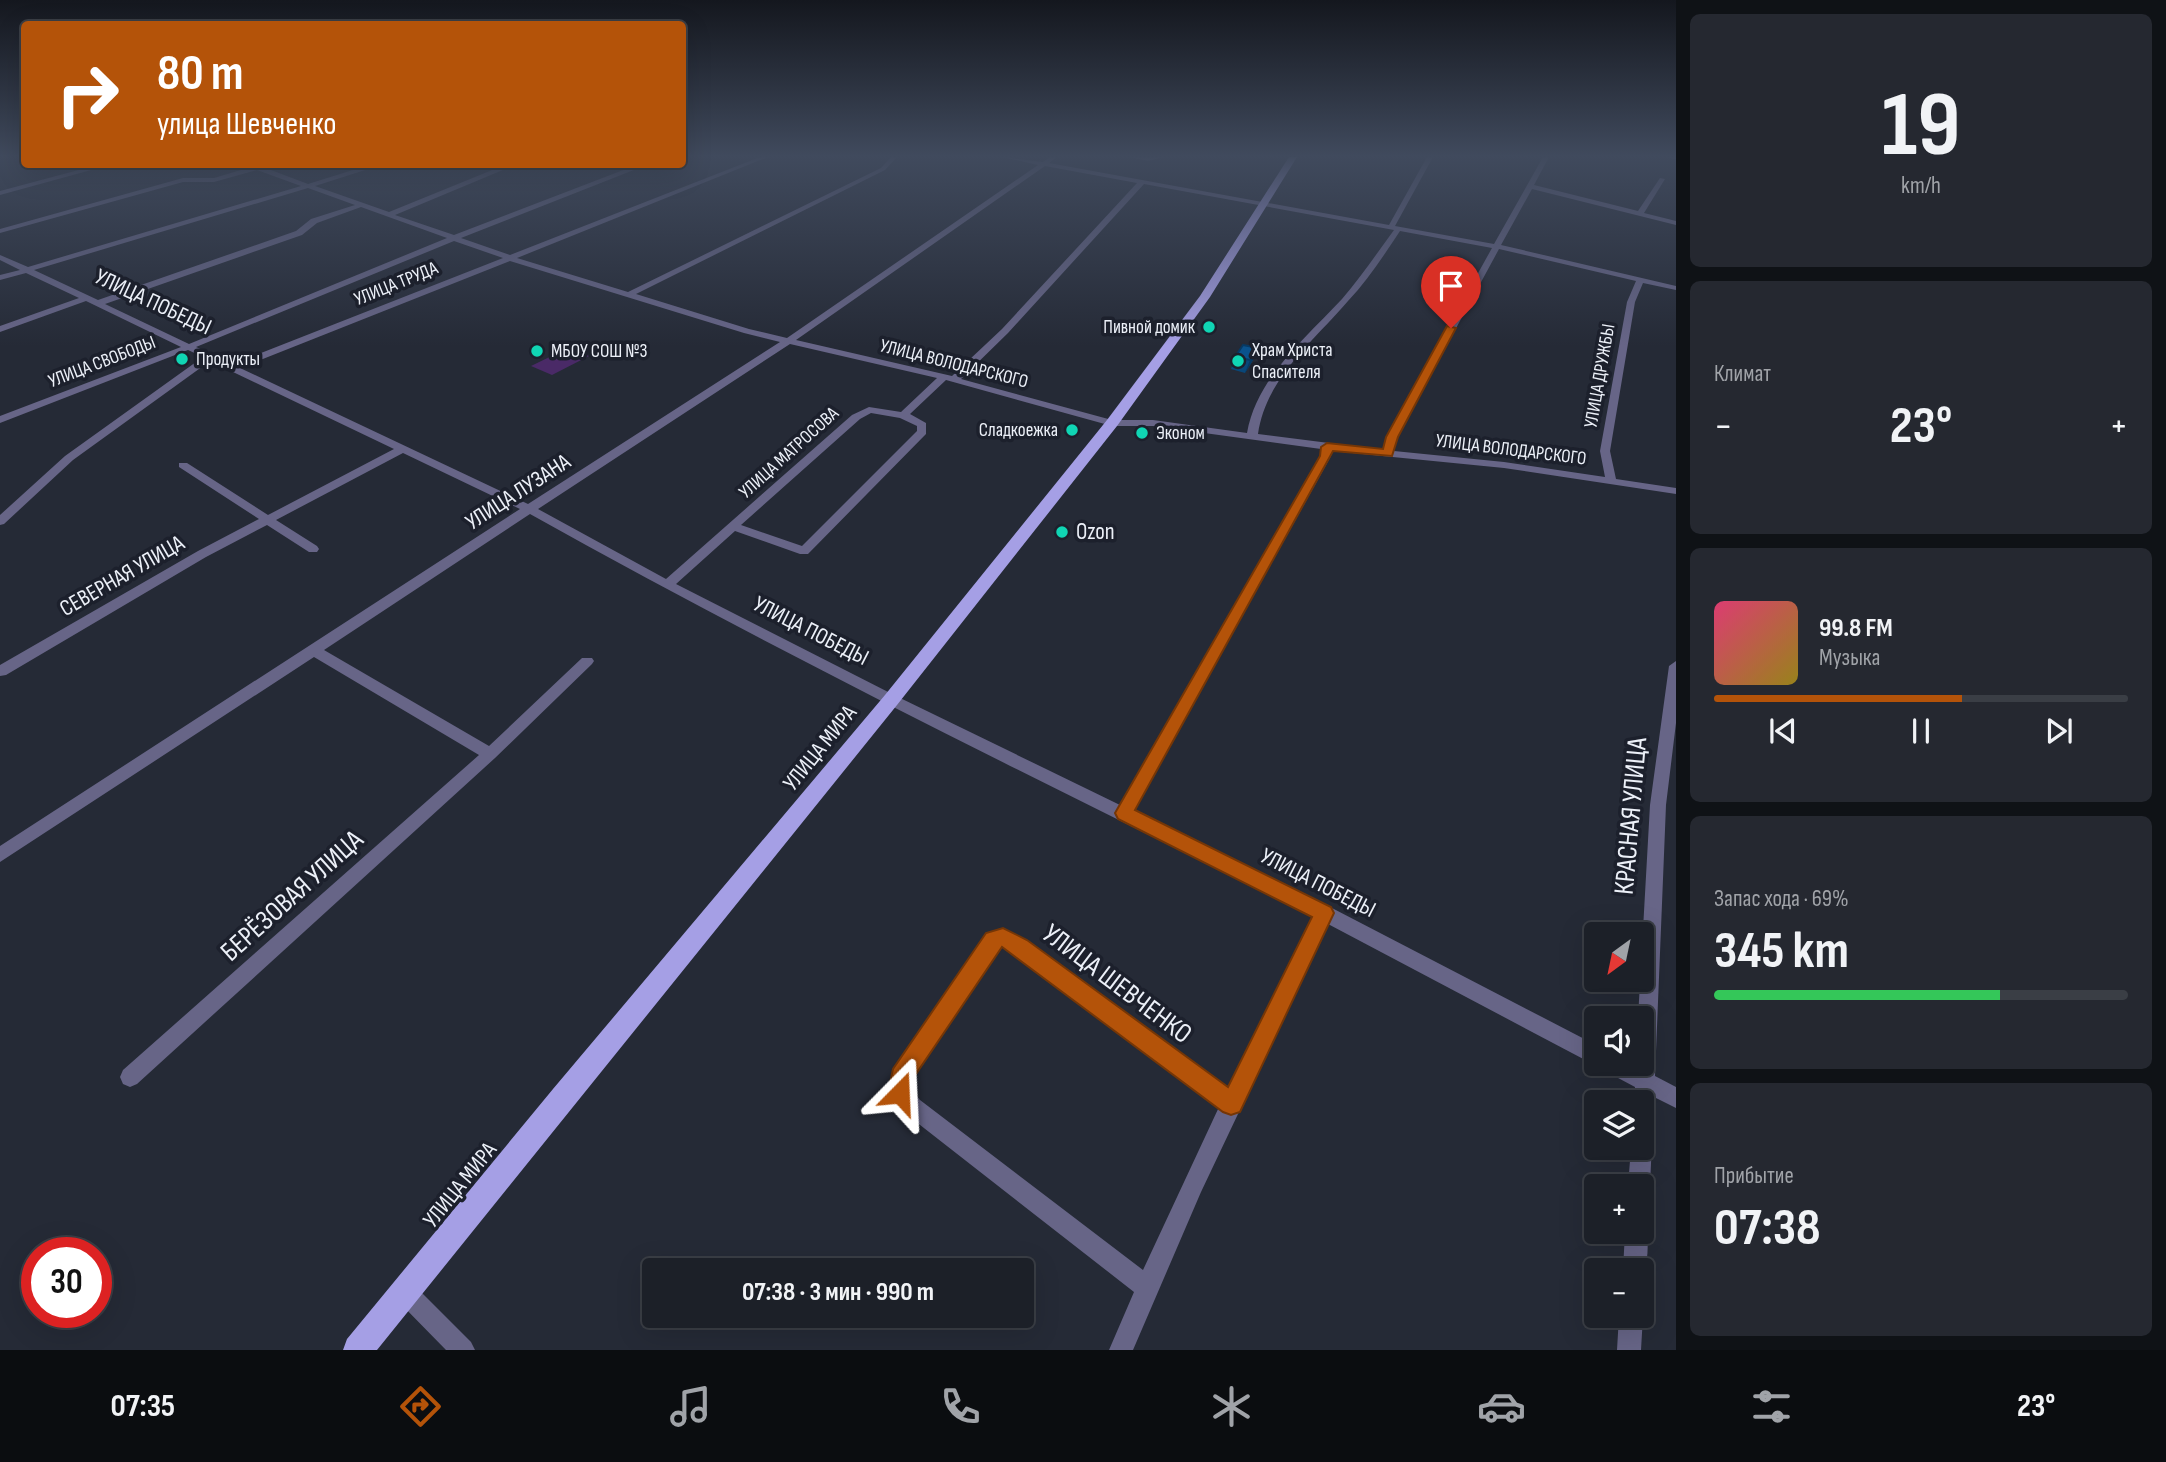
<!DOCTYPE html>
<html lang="ru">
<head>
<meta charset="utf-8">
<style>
	:root { --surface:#1c2028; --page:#252830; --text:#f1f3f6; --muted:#a0a3a8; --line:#3a3e45; --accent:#b45309 }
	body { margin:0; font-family:"Sofia Sans Condensed",sans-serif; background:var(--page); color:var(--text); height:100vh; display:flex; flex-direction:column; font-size:26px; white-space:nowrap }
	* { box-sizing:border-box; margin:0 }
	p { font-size:23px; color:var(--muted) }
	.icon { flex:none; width:38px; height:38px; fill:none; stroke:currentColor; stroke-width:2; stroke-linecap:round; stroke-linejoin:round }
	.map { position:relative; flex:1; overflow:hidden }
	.drawer { display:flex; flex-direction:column; gap:14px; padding:14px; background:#0f1216; width:490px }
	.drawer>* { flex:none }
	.hud { position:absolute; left:21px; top:21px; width:665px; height:147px; border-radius:7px; box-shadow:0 7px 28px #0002,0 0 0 2px var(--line); background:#b45309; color:#fff; overflow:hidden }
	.needle { width:46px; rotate:213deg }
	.tools { position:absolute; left:1584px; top:922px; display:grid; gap:14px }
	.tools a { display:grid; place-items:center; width:70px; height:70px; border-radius:7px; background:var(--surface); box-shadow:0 7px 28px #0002,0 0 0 2px var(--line); font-size:35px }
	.speed { position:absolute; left:21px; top:1237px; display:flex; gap:14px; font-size:35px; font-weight:700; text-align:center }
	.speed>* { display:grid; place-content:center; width:91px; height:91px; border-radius:50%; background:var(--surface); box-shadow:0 7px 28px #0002,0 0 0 2px var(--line); line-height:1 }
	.speed .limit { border:10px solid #d22; background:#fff; color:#111 }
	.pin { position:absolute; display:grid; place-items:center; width:60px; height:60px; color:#fff; margin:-72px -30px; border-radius:50% 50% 50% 0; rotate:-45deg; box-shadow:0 0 7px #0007 }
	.pin .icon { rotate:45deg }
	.me { position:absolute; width:77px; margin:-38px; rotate:21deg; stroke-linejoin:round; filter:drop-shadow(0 0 5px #0008) }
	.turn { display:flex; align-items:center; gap:24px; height:147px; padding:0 21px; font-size:32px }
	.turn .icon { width:91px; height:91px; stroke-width:2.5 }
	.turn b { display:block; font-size:49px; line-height:60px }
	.big { font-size:52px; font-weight:700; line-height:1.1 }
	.drawer .card { flex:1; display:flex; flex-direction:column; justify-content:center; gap:10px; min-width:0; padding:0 24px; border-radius:10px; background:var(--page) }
	.drawer .dial { align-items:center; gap:0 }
	.dial b { font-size:91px; line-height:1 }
	.song { display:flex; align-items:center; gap:21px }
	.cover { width:84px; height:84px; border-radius:10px; background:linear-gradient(135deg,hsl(340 70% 55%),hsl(50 70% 35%)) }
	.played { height:7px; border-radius:4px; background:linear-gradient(90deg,var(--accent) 60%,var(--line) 60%) }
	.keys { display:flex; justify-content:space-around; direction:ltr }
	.heat { display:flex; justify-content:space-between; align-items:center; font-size:38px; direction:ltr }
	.charge { height:10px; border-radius:5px; background:linear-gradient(90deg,#34c759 69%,var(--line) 0) }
	.trip { position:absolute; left:642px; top:1258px; width:392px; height:70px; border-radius:7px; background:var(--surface); box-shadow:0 7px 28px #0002,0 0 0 2px var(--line); font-weight:700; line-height:70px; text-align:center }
	.dock { display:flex; height:112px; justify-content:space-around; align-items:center; background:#0b0d10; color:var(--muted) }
	.dock .icon { width:49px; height:49px }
	.dock .on { color:var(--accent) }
	.dock b { font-size:32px; color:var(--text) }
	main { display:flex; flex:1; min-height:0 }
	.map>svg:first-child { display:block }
	.green { fill:#4a2a67 }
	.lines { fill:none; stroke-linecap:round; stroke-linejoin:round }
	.minor { fill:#676587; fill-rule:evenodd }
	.major { fill:#a59fe5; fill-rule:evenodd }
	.wall { fill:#094779 }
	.shaded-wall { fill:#073963 }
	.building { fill:#0a528d; stroke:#073963; stroke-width:2 }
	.route { fill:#b45309; stroke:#753606; stroke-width:2 }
	.poi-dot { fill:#10d5b4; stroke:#1c202c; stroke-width:2.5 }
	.labels { text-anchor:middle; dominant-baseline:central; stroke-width:7; stroke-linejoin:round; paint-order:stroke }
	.far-street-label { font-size:19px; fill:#ecf0f8; stroke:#1c202c }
	.far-poi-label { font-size:19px; fill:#ecf0f8; stroke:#1c202c; text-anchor:start }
	.street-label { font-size:23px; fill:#ecf0f8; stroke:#1c202c }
	.poi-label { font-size:23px; fill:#ecf0f8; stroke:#1c202c; text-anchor:start }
	.near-street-label { font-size:28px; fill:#ecf0f8; stroke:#1c202c }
</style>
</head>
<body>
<main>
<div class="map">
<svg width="1676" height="1350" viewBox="0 0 1676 1350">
	<rect width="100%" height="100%" fill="#252a36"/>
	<path class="green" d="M570 347 589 356 552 375 531 366Z"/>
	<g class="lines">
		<path class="minor" d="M760 157H768L517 258 628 292 881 168 891 157H897L885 170 636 294 749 329 787 338 1038 165 1002 157 1043 162 1050 157H1057L1049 163 1389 225 1427 157H1433L1395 226 1494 244 1543 157H1549L1534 185 1638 211 1660 178 1665 179 1644 213 1676 221V225L1532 189 1501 245 1676 286V290L1643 283 1635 302 1610 451 1616 479 1676 488V494L1504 468 1332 451 1331 456 1133 812 1330 907 1596 1045V1064H1598L1596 1065 1589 1062 1328 924 1201 1192 1133 1350H1109L1134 1292 906 1114C893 1100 886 1090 894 1070L987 934 1003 929 1026 940 1228 1089 1313 916C1050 786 786 657 530 514L324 650 489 746 582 658H592L594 661 592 664 495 758 137 1084 130 1087 123 1084 120 1077 123 1070 479 755 314 657 0 862V846L520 509 403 453 276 520 317 546 319 549 317 552H309L267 525 206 557 6 675 0 676V665L198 551 259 519 179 467V463H187L268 515 394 449 210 361 73 460 4 524 0 525V515L65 456 203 357 188 350 0 423V416L181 347 86 301 0 332V326L79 298 26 273 0 280V275L20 270 0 260V255L28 267 301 186 257 170 214 182H183L0 233V229L183 178H214L251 167 244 164H255L308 184 372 164H384L315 186 389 212 507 164H517L395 215 454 235 639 164H649L461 238 510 255ZM1045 166 1137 183 1002 329 952 376 796 340ZM1144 184 1394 230C1377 253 1361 277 1342 299 1305 339 1257 377 1247 433L1153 420H1112L961 379 1008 333ZM308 188 355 205 311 219 296 231 98 300 34 270ZM361 207 447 238 189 344 105 304 302 235 317 223ZM1400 231 1492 248 1387 437 1384 450 1258 434C1266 378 1313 342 1348 301 1368 280 1384 255 1400 231ZM454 241 503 258 233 364 196 347ZM1499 249 1636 281 1627 302 1600 451 1605 477 1504 462 1394 451 1397 437ZM510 261 744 333 780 342 528 504 240 368ZM790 344 937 378 901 412 869 407 852 415 666 579 538 509ZM946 380 1112 426H1153L1321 449V456L1120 805 896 696 676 584 735 531 800 554H808L926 434V423L910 414ZM871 413 900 418 917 426V431L802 546 741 525 860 419ZM999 946H1002L1014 952 1219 1107 1143 1270 920 1100 910 1089 911 1080Z
			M1129 157H1164L1148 161Z
			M1669 157H1676V159L1670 158Z
			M101 164H113L0 195V191Z
			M1676 661V723L1666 805 1655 1076 1676 1087V1108L1654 1097 1650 1186 1647 1194 1642 1196V1186H1628L1631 1148H1642V1102H1634L1635 1087 1605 1071 1602 1064 1636 1066 1642 1064V1018H1638L1650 805 1669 666Z
			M1642 1223C1651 1234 1648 1265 1642 1278V1270H1623L1625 1232H1642Z
			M405 1280 413 1284 471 1342 475 1350H446L397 1300 393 1292 397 1284Z
			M1642 1313 1643 1316 1641 1350H1617L1619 1316H1642Z"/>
		<path class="major" d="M1289 157H1297L1210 297 1117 426 897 705 377 1350H343L347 1339 553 1089 885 695 1107 420 1200 296Z"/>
	</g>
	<path class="wall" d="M1258 348 1253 360 1245 373 1231 369 1235 357Z"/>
	<path class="shaded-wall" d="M1258 348 1253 360 1245 373 1250 360Z"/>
	<path class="building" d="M1243 345 1258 348 1250 360 1235 357Z"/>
	<linearGradient id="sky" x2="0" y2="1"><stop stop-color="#14171e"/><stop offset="0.45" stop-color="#404a5d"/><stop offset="1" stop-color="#404a5d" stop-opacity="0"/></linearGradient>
	<rect width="1676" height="346" fill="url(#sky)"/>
	<path class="route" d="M1447 326 1456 328 1398 437 1392 456 1333 451 1135 810 1331 907 1334 913 1240 1112 1231 1115 1223 1112 1002 947 912 1080 908 1101 900 1104 892 1101 888 1093 893 1069 986 933 1003 928 1027 940 1228 1087 1312 917 1118 819 1115 813 1320 456 1321 447 1327 443 1383 449 1386 437Z"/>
	<g class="poi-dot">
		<circle cx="1209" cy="327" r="7"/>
		<circle cx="537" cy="351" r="7"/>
		<circle cx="182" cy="359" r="7"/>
		<circle cx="1238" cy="361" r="7"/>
		<circle cx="1072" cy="430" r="7"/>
		<circle cx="1142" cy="433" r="7"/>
		<circle cx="1062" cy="532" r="7"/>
	</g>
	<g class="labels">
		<g class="far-street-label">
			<text transform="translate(396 284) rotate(-22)">УЛИЦА ТРУДА</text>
			<text transform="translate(102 362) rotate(-21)">УЛИЦА СВОБОДЫ</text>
			<text transform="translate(954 364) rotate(14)">УЛИЦА ВОЛОДАРСКОГО</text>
			<text transform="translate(1600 376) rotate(-80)">УЛИЦА ДРУЖБЫ</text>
			<text transform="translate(1511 450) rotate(7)">УЛИЦА ВОЛОДАРСКОГО</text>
			<text transform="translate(789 453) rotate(-42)">УЛИЦА МАТРОСОВА</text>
		</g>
		<g class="far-poi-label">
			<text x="1195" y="327" text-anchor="end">Пивной домик</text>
			<text x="1252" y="350">Храм Христа<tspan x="1252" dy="22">Спасителя</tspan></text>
			<text x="551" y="351">МБОУ СОШ №3</text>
			<text x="196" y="359">Продукты</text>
			<text x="1058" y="430" text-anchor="end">Сладкоежка</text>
			<text x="1156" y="433">Эконом</text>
		</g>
		<g class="street-label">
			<text transform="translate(153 302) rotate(25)">УЛИЦА ПОБЕДЫ</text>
			<text transform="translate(518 492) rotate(-33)">УЛИЦА ЛУЗАНА</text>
			<text transform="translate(122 576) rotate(-30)">СЕВЕРНАЯ УЛИЦА</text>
			<text transform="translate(811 631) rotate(27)">УЛИЦА ПОБЕДЫ</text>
			<text transform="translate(820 748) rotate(-51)">УЛИЦА МИРА</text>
			<text transform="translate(1318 883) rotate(27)">УЛИЦА ПОБЕДЫ</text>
			<text transform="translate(460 1185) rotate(-51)">УЛИЦА МИРА</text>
		</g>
		<g class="poi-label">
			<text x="1076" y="532">Ozon</text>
		</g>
		<g class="near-street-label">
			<text transform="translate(1631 816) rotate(-85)">КРАСНАЯ УЛИЦА</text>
			<text transform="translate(292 896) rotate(-42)">БЕРЁЗОВАЯ УЛИЦА</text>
			<text transform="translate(1117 984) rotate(37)">УЛИЦА ШЕВЧЕНКО</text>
		</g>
	</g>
</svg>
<div class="tools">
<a><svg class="needle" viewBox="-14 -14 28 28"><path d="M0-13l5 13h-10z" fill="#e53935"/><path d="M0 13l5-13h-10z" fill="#a0a3a8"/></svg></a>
<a><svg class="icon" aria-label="sound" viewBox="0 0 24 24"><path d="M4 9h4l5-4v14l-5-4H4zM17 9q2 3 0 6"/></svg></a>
<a><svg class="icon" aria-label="layers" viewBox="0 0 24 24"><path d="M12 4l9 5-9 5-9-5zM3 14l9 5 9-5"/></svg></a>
<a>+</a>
<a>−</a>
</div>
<div class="speed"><div class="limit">30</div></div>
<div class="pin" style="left:1451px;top:328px;background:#d93025"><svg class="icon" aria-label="arrive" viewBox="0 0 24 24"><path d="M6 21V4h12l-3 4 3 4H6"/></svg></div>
<svg class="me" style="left:900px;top:1093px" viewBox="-20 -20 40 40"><path d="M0-17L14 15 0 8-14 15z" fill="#b45309" stroke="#fff" stroke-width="4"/></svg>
<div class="trip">07:38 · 3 мин · 990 m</div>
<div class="hud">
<div class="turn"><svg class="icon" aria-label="right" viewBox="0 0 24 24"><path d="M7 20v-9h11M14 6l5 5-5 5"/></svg><div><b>80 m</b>улица Шевченко</div></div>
</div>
</div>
<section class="drawer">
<div class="card dial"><b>19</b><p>km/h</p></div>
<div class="card"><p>Климат</p>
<div class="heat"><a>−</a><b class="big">23°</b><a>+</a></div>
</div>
<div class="card">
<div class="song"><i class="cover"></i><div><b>99.8 FM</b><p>Музыка</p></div></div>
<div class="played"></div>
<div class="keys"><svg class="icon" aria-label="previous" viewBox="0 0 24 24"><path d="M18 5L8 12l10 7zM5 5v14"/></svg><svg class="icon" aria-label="pause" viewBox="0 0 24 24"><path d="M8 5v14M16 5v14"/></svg><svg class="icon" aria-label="next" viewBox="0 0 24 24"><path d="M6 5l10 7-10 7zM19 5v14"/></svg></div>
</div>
<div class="card"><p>Запас хода · 69%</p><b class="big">345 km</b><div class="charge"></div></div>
<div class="card"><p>Прибытие</p><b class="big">07:38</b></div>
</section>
</main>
<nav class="dock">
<b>07:35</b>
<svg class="icon on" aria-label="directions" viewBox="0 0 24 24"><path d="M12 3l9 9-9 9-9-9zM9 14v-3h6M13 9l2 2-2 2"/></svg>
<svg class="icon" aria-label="music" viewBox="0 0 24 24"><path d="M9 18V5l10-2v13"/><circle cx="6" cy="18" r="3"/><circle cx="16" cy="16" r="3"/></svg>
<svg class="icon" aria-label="phone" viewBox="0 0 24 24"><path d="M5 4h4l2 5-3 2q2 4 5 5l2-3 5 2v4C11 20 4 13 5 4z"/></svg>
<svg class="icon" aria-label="climate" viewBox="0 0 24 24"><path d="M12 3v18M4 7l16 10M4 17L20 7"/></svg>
<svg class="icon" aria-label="car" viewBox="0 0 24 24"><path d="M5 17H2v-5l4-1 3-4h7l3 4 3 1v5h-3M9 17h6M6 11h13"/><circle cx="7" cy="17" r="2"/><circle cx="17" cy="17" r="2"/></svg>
<svg class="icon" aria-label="filters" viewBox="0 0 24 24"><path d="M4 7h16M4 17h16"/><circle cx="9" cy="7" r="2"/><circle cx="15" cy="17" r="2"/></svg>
<b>23°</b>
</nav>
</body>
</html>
